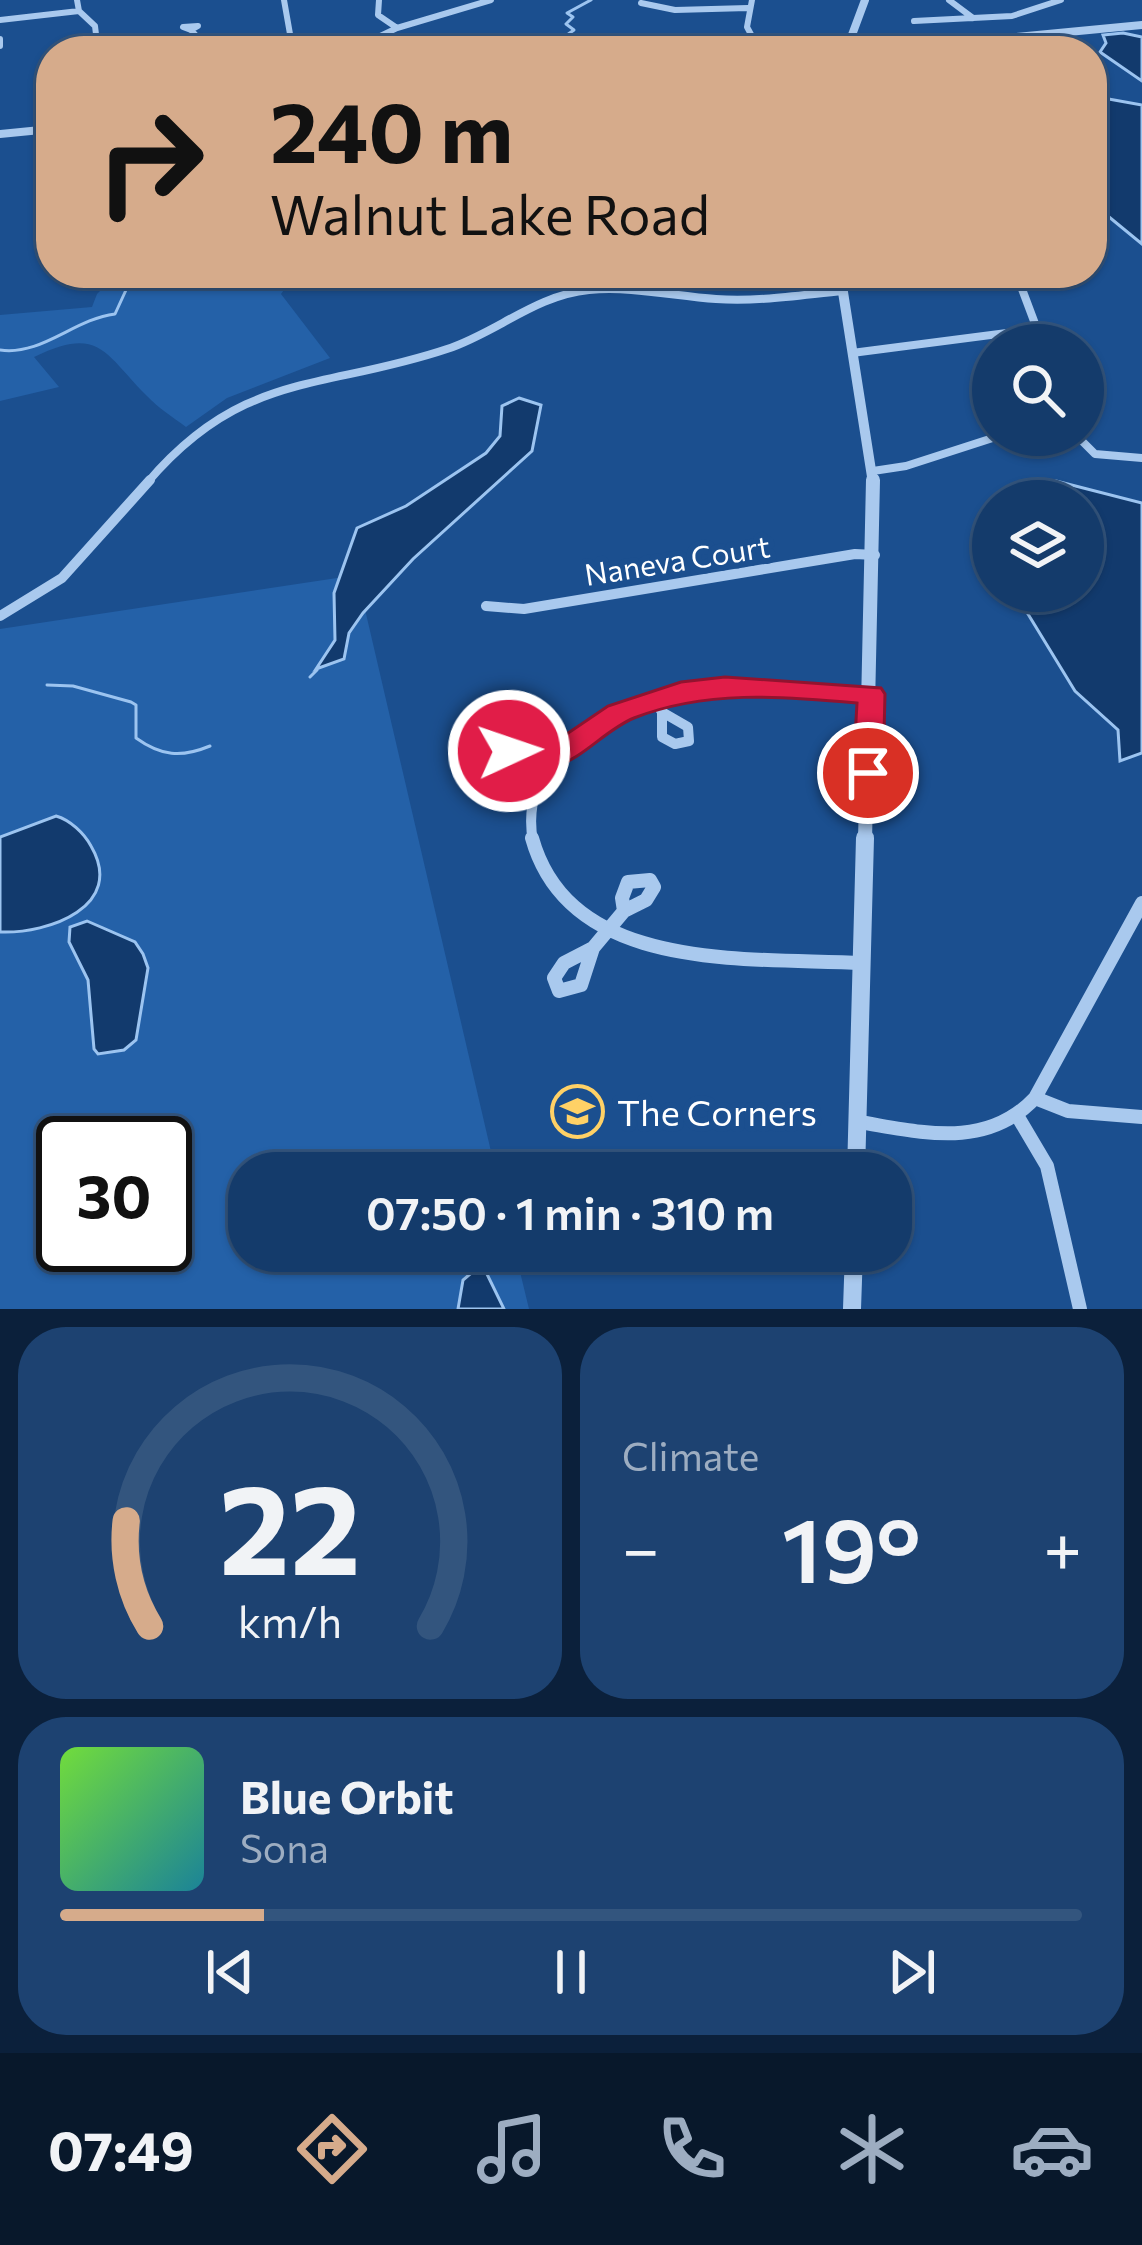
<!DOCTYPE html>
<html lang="en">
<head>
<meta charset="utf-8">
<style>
	:root { --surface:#143b6b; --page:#1d4271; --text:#f1f3f6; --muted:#9dadc1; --line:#33557e; --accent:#d6ab8b }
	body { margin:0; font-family:Commissioner,sans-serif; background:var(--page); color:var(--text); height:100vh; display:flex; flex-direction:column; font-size:45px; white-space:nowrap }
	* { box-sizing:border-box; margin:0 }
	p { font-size:39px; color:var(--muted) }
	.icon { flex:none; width:66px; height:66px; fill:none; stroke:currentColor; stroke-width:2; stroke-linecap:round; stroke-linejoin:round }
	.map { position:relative; height:1309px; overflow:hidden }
	.drawer { display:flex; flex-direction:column; gap:18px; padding:18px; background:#0b203b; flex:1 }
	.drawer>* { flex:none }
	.hud { position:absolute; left:36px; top:36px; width:1071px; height:252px; border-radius:48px; box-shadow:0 3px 9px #0004,0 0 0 3px var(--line); background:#d6ab8b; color:#111; overflow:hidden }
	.tools { position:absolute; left:972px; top:324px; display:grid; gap:24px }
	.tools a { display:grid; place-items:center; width:132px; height:132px; border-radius:50%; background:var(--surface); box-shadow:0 3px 9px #0004,0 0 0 3px var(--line); font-size:60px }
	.speed { position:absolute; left:36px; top:1116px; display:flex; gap:24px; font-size:60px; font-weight:700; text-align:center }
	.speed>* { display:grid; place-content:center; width:156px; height:156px; border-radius:50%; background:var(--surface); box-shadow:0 3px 9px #0004,0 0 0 3px var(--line); line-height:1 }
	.speed .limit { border:6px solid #111; border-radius:18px; background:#fff; color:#111 }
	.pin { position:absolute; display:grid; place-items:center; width:102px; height:102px; color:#fff; margin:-51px; border:6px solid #fff; border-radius:50%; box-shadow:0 3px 12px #0007 }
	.me { position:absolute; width:132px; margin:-66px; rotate:87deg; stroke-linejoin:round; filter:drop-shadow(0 0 9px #0008) }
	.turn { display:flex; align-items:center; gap:42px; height:252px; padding:0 36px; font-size:54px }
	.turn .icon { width:156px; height:156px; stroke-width:2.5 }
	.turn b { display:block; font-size:84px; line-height:102px }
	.big { font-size:90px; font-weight:600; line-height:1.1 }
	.drawer .widget { flex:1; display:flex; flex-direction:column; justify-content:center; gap:18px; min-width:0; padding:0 42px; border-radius:48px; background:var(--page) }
	.drawer .dial { align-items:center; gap:0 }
	.dial svg { height:312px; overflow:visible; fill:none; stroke:var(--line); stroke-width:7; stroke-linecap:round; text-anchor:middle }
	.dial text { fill:var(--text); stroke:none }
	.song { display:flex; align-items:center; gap:36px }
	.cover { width:144px; height:144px; border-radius:18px; background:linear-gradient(135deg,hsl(100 70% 55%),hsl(190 70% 35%)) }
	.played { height:12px; border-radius:6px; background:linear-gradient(90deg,var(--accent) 20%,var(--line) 20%) }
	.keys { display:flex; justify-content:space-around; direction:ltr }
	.heat { display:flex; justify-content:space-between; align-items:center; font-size:66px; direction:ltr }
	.drawer .tiles { flex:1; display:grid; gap:18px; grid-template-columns:1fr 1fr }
	.widget:last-child { grid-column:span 2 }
	.trip { position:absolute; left:228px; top:1152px; width:684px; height:120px; border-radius:48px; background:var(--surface); box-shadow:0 3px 9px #0004,0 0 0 3px var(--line); font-weight:600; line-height:120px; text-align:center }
	.tab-bar { display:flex; height:192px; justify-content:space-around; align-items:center; background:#08182b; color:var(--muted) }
	.tab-bar .icon { width:84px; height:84px }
	.tab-bar .active { color:var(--accent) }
	.tab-bar b { font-size:54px; color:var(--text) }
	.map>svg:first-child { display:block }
	.green { fill:#2461a8; fill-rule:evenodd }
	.water { fill:#123a6d; stroke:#9cc4f0; stroke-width:3 }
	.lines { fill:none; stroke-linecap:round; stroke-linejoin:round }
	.stream { stroke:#9cc4f0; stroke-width:3 }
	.minor-far3 { stroke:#a9c9ee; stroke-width:6 }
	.minor-far2 { stroke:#a9c9ee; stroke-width:8 }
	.minor-far1 { stroke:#a9c9ee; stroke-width:10 }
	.minor { stroke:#a9c9ee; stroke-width:14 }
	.tertiary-far3 { stroke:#a9c9ee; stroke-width:8 }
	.tertiary-far2 { stroke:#a9c9ee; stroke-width:10 }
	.tertiary-far1 { stroke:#a9c9ee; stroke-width:14 }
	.tertiary { stroke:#a9c9ee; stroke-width:18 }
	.route { fill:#e11d48; stroke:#92132f; stroke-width:3 }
	.labels { text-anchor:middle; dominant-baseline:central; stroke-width:12; stroke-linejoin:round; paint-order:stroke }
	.street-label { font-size:30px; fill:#fff; stroke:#1b4f8f }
	.near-poi-label { font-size:36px; fill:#fff; stroke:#1b4f8f; text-anchor:start }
</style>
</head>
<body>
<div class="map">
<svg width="1142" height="1309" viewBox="0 0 1142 1309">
	<rect width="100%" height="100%" fill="#1b4f8f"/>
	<path class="green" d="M118 273H202L212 284 265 273H296L281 294 330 358 227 398 186 427C173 417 158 408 147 396 104 353 100 325 34 357L59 387 0 401V315L92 307 97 294Z
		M357 575 496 1173H249V1251H515L529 1309H0V629ZM63 1143H165V1245H63Z"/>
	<path class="water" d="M1123 33 1142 37V81L1100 52 1106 43 1103 35Z
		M1092 96 1142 105V244L1092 203Z
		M519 398 541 405 532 451 413 559 363 613 349 633 344 659 316 669 335 640 334 593 357 528 406 506 486 453 500 436 502 406Z
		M1056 481 1142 503V753L1120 761 1118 730 1075 691 1014 591H1083V501H994L1015 489Z
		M56 816C70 820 84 833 91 846 126 906 49 934 0 932V837Z
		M87 921 135 942 143 954 148 968 136 1040 124 1050 98 1054 94 1049 88 980 69 942 70 927Z
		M476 1269 486 1272 504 1309H458L463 1280Z"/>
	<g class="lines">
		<path class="stream" d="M550 40 566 43
			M494 51 564 37 574 30 566 24 573 17 567 13 591 0
			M0 350C42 356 74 319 115 314L126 290 114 282 131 278 133 273
			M310 677 317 670
			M47 685 73 686 131 702 136 705V738C161 756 181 758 210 746"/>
		<path class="minor-far3" d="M77 0 79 11 95 26 98 51
			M284 0 293 51
			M379 0 378 15 397 28
			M752 0 747 27 760 51
			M949 0 973 18
			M641 3 675 10 748 8
			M0 20 79 11
			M914 21 1012 16 1061 0
			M198 26 191 30 183 27Z
			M191 30 208 49
			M0 39V46
			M206 51 226 43 290 37
			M349 51 397 28 491 0"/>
		<path class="minor-far2" d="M1016 273 1043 345
			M852 353 1037 329
			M1076 435 1095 454 1142 458
			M873 471 906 466 1002 435
			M147 483C243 370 322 391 447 349 496 333 536 295 589 290 631 286 674 296 716 299 758 302 801 295 843 291"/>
		<path class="minor-far1" d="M486 606 524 609 855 554 875 555
			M0 616 62 578 150 480
			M654 700 662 712
			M662 712 688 727 689 741 675 744 662 737Z
			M540 751H509L487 742 486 732 514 731 554 757
			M533 841C527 809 536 780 557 756 632 671 770 685 871 694"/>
		<path class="minor" d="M532 838C570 975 751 957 862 963
			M650 880 654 887 646 900 624 911 622 898 628 882Z
			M593 948 581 985 559 991 554 978 564 963Z
			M593 948 624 911
			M1035 1098 1068 1111 1142 1117
			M1018 1117 1047 1166 1080 1309
			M859 1122C922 1132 986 1150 1035 1098L1142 903"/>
		<path class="tertiary-far3" d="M846 51 865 0
			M868 51 1142 25
			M0 134 51 129"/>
		<path class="tertiary-far2" d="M840 273 873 483"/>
		<path class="tertiary-far1" d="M865 841 873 480"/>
		<path class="tertiary" d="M856 1173 865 838
			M852 1309 854 1251"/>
	</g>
	<path class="route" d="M725 677 881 688 885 694 883 773 879 781H858L853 773 857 703C781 696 705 690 634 718 605 730 584 758 554 767 536 762 505 767 494 751L509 740 552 744 608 706 681 682Z"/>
	<defs>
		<symbol id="school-ring" viewBox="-11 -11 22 22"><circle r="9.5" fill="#1b4f8f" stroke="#ffd166" stroke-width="1.5"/><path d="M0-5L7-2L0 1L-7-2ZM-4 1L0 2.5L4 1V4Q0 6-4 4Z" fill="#ffd166"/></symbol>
	</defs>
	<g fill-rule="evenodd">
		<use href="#school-ring" x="548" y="1082" width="59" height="59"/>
	</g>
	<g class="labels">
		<g class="street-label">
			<text transform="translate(677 559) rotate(-9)">Naneva Court</text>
		</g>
		<g class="near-poi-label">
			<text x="617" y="1111">The Corners</text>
		</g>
	</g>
</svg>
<div class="tools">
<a><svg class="icon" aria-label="search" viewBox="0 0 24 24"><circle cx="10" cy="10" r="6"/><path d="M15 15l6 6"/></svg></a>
<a><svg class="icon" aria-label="layers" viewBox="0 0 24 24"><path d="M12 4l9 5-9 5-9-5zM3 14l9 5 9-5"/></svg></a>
</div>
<div class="speed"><div class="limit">30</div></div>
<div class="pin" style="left:868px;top:773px;background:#d93025"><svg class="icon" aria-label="arrive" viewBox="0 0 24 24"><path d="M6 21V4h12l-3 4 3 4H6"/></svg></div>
<svg class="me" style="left:509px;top:751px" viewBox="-20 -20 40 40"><circle r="17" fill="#e11d48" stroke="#fff" stroke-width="3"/><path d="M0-11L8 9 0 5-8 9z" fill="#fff"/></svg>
<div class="trip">07:50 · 1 min · 310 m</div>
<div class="hud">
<div class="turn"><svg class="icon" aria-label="right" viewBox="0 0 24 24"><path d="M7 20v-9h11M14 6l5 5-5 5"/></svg><div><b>240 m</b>Walnut Lake Road</div></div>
</div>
</div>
<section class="drawer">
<div class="tiles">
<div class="widget dial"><svg viewBox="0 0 100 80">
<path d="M14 69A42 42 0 1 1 86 69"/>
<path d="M14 69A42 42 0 0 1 8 42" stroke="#d6ab8b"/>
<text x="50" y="56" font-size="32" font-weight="700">22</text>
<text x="50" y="72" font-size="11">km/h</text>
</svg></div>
<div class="widget"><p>Climate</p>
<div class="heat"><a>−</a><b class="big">19°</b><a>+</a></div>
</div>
<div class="widget">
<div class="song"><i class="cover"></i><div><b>Blue Orbit</b><p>Sona</p></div></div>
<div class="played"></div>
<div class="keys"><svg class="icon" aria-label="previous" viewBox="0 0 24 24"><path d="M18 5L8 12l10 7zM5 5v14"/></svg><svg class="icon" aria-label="pause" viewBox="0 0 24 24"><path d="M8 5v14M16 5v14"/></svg><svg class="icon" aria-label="next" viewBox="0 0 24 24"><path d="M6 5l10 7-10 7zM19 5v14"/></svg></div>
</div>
</div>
</section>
<nav class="tab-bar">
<b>07:49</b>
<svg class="icon active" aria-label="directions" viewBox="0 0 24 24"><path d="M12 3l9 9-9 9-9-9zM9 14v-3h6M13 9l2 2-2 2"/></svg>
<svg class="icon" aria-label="music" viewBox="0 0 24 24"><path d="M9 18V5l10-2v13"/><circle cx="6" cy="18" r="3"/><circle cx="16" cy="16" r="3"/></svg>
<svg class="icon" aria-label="phone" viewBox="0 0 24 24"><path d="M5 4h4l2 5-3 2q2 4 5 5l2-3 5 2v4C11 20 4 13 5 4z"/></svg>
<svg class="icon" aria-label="climate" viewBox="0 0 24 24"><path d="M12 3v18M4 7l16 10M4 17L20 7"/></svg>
<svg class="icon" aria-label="car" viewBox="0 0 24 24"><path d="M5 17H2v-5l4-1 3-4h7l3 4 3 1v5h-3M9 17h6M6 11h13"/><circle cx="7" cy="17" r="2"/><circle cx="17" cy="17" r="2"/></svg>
</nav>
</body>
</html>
